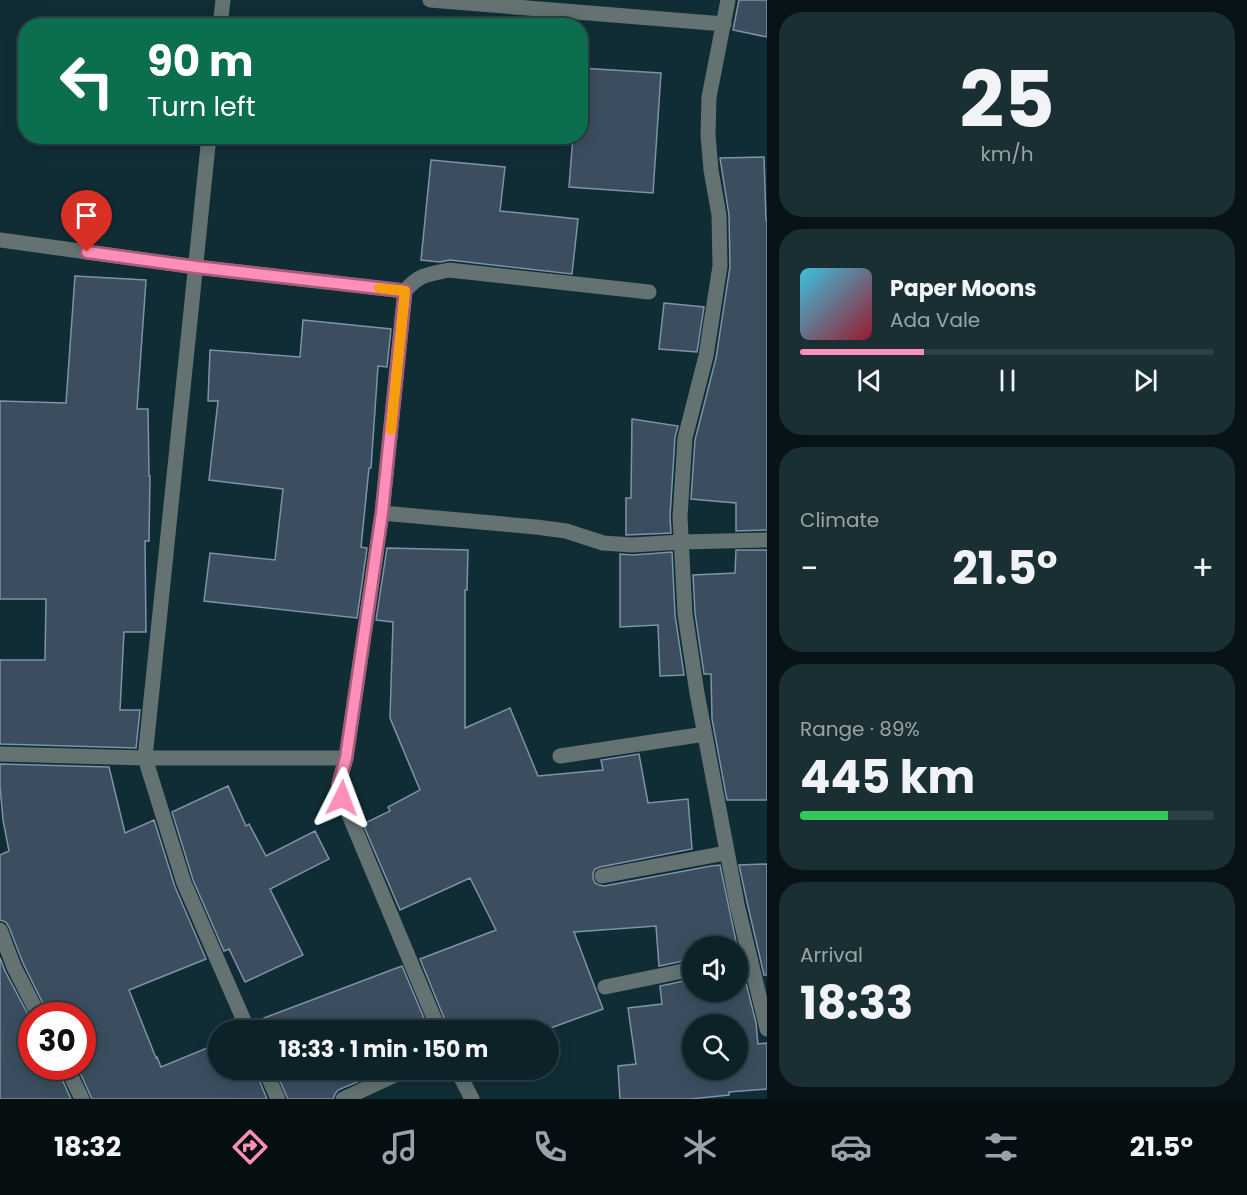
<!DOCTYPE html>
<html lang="en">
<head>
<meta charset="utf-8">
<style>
	:root { --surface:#0c2228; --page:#1a2f34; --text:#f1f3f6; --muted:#9aa4a8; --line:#2c3f45; --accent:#ff8eb9 }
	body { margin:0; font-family:Poppins,sans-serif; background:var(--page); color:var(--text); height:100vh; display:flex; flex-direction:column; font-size:22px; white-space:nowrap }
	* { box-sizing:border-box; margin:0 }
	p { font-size:20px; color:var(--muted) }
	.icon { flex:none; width:33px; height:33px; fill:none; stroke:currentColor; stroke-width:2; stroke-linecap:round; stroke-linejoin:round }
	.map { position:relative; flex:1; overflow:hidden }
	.panel { display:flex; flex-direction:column; gap:12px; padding:12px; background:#071316; width:480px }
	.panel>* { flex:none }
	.banner { position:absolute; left:18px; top:18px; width:570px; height:126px; border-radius:24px; box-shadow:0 3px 15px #0003,0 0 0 2px var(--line); background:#0b6e4f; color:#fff; overflow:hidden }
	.controls { position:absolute; left:682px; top:936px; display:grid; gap:12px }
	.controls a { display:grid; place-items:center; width:66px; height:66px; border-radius:50%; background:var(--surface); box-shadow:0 3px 15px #0003,0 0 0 2px var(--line); font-size:30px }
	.speed { position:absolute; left:18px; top:1002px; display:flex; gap:12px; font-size:30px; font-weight:700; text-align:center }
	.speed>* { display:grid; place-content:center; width:78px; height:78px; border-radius:50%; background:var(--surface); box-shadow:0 3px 15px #0003,0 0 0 2px var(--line); line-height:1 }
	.speed .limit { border:9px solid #d22; background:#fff; color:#111 }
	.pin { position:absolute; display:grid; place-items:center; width:51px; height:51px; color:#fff; margin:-62px -26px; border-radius:50% 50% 50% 0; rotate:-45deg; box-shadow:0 0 6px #0007 }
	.pin .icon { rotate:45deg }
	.me { position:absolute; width:66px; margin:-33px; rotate:3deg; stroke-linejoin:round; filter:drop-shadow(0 0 4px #0008) }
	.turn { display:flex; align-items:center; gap:21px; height:126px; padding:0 30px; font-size:27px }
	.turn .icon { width:78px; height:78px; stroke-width:2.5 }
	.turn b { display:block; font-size:42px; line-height:51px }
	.big { font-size:45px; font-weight:700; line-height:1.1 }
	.panel .widget { flex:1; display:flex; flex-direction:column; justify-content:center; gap:9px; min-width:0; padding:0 21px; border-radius:24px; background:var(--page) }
	.panel .dial { align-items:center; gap:0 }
	.dial b { font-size:78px; line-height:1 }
	.song { display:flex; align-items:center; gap:18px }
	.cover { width:72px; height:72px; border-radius:9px; background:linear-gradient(135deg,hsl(190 70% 55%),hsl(350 70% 35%)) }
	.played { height:6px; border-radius:3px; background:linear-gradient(90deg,var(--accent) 30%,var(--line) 30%) }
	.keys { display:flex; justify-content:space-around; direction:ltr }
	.heat { display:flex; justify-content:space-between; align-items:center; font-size:33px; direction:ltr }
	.charge { height:9px; border-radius:4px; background:linear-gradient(90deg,#34c759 89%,var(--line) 0) }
	.trip { position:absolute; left:208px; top:1020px; width:351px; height:60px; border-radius:30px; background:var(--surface); box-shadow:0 3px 15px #0003,0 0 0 2px var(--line); font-weight:700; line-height:60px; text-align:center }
	.menu { display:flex; height:96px; justify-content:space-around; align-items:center; background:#050e10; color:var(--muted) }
	.menu .icon { width:42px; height:42px }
	.menu .active { color:var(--accent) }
	.menu b { font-size:27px; color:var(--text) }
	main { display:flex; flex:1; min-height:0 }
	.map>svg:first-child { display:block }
	.building { fill:#3b4d5f; stroke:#7e93a7; stroke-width:1.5; fill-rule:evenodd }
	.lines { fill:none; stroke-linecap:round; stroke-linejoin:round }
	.street { stroke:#647272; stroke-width:15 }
	.route-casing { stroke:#a65c78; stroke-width:15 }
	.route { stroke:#ff8eb9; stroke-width:10 }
	.slow { stroke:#f59e0b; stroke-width:10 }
</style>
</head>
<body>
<main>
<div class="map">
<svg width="767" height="1099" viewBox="0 0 767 1099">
	<rect width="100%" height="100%" fill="#102d36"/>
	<path class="building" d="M739 0H767V37L733 30Z
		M580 68 661 73 653 193 569 187 573 136H580Z
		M764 157 766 220H767V530L736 531V503L691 499 695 440 716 358 730 267 729 215 720 158Z
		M431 160 505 167 500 211 578 219 572 274 450 260 440 262 421 260Z
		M75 276 146 280 137 409H148L149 476H150L149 541H145L146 632H124L120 710H140L136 748 0 744V660H45L46 599H0V401L66 403Z
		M664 303 704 307 697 352 659 349Z
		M303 320 391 329 387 367 378 366 371 468H369L361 547 367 548 357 618 204 601 210 553 275 560 283 489 209 480 218 401H208L210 350 300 357Z
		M632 419 678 426 675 437 670 517 671 533 626 535V498H631Z
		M387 548 468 550 467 590H465V728L510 708 538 776 603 770 601 760 639 754 648 803 688 799 692 849 600 867 595 869 593 873V878L595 883 599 885 604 886 711 866 720 865 737 946H693V959L659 966 656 926 574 932 603 1009 545 1030H449L420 959 496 930 470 878 400 910 363 824 390 811 388 807 420 790 390 718 393 622 376 620Z
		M736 550H767V800H727L712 719 711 674H704L695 613 693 575 735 573Z
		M672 552 675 615 684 675 660 676 658 625 620 627V554L633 555Z
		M0 764 109 767 125 833 154 820 175 887 206 959 129 990 156 1058 157 1057 161 1067 219 1043V1070H255L267 1099H92L77 1066H82V1016H49L23 963 9 927 6 922 0 920V855L9 851 3 820 0 786Z
		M228 786 246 826 249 824 266 856 315 831 329 859 270 889 303 955 245 982 229 949 224 951 193 880 172 812Z
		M767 864V975H764L747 902 739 865Z
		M738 950 756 1023 758 1044 767 1043V1089L729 1092V1095L691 1099H620L618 1066 636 1064 628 1008 662 1004 660 986 693 979V992H738ZM693 1024H738V1070H693Z
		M0 958 5 971 32 1022V1066H56L71 1099H0Z
		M402 966 429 1030H258L257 1028 266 1024 264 1018Z
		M275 1070H361L362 1073 359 1074 362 1080 338 1090 335 1094 333 1099H288Z"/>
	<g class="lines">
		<path class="street" d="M430 0 724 24
			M728 0 709 97 708 135 711 170 719 215 720 266 706 356 685 438 680 517 685 614 697 693 737 904 767 1029
			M220 26 223 0
			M209 136 145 758 184 883 248 1030
			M0 240 196 267 405 291 382 513 346 758 339 783 342 798 439 1030
			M405 291C419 274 429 274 449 270L649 292
			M382 513 536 527 566 531 603 543 632 545 681 542 767 540
			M0 754 145 758H346
			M560 756 705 734
			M602 876 726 853
			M0 930 14 967 39 1016
			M605 987 693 969
			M66 1066 82 1099
			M265 1070 278 1099
			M457 1070 472 1099
			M343 1099 406 1070"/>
	</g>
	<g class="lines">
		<defs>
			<path id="route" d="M87 252 196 267 405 291 382 513 346 758 339 783 342 798"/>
		</defs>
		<use href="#route" class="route-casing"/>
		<use href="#route" class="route"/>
		<path class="slow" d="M379 288 405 291 391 430"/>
	</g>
</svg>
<div class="controls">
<a><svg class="icon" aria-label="sound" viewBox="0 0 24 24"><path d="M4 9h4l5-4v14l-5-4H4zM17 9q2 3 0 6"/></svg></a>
<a><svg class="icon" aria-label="search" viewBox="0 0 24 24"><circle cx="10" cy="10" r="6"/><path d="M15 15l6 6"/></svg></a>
</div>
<div class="speed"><div class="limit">30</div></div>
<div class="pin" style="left:87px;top:252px;background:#d93025"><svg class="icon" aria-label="arrive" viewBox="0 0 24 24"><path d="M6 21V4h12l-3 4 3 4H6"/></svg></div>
<svg class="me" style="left:342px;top:798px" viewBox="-20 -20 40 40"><path d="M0-17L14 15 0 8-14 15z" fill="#ff8eb9" stroke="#fff" stroke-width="4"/></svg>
<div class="trip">18:33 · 1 min · 150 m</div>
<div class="banner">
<div class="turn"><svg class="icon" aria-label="left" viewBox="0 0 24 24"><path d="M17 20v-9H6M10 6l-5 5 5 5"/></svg><div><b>90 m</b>Turn left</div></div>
</div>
</div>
<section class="panel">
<div class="widget dial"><b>25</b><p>km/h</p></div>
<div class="widget">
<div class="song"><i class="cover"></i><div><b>Paper Moons</b><p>Ada Vale</p></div></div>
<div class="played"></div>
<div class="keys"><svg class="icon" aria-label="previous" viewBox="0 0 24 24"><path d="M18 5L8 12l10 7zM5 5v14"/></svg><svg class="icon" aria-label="pause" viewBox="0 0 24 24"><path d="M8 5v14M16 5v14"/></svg><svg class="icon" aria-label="next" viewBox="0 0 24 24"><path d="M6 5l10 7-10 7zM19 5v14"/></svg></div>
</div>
<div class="widget"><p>Climate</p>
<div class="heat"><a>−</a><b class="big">21.5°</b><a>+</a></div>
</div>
<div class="widget"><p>Range · 89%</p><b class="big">445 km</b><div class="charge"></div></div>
<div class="widget"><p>Arrival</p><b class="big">18:33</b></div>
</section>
</main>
<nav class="menu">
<b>18:32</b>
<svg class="icon active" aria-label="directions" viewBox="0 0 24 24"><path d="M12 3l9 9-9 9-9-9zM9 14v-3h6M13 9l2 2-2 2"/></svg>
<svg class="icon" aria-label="music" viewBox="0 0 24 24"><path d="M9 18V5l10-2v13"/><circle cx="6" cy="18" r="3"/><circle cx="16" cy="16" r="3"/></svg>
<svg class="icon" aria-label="phone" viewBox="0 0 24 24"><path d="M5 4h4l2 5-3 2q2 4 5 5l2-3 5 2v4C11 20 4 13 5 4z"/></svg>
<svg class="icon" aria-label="climate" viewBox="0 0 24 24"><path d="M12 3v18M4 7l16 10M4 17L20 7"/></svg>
<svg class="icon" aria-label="car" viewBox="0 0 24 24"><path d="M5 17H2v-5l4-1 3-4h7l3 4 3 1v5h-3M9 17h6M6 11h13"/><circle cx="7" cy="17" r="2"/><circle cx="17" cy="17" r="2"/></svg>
<svg class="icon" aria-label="filters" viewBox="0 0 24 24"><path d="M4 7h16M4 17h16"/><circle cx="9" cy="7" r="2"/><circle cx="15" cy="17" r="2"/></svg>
<b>21.5°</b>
</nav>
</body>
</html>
